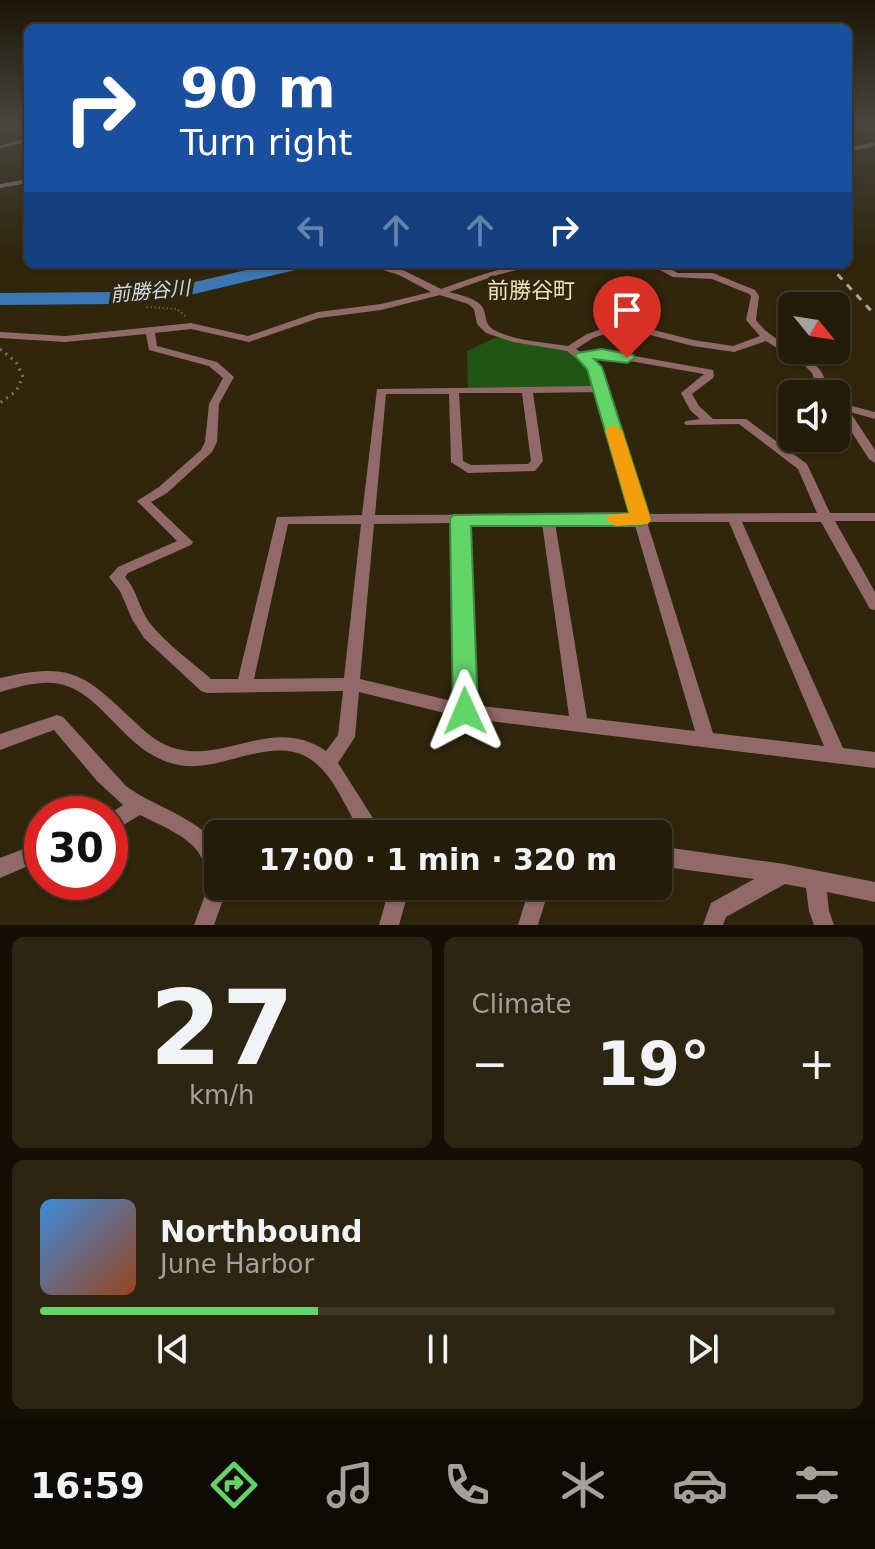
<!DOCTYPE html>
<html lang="en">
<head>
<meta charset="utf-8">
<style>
	:root { --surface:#231c09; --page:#2b2512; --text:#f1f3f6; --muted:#a3a19c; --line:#403a2a; --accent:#63d468 }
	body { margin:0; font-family:"DejaVu Sans","Noto Sans JP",sans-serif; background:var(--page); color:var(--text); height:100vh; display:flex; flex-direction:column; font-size:30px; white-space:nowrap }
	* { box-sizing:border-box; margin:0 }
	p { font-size:26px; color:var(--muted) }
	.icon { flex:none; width:44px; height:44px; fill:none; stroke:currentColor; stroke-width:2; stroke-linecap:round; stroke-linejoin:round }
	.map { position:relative; height:925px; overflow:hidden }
	.details { display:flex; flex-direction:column; gap:12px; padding:12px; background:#130f05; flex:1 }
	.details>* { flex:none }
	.banner { position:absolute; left:24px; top:24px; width:828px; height:244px; border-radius:12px; box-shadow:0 2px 6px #0004,0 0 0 2px var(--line); background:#1a4fa0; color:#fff; overflow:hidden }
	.needle { width:52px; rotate:120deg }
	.buttons { position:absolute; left:778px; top:292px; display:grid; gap:16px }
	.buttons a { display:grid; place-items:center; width:72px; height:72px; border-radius:12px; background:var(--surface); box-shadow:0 2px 6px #0004,0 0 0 2px var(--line); font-size:40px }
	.speed { position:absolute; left:24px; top:796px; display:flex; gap:16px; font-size:40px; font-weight:700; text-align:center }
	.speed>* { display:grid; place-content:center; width:104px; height:104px; border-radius:50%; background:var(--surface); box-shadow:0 2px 6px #0004,0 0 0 2px var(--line); line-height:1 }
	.speed .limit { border:12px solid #d22; background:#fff; color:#111 }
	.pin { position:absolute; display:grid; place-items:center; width:68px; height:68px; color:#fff; margin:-82px -34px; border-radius:50% 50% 50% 0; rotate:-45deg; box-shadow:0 0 8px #0007 }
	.pin .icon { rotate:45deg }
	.me { position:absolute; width:88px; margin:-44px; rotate:359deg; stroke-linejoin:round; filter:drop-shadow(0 0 6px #0008) }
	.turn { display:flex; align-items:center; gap:28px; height:168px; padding:0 24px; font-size:36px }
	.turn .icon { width:104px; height:104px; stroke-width:2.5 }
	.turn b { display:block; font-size:56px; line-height:68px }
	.lanes { display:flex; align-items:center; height:76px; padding:0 24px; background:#0003; justify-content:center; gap:40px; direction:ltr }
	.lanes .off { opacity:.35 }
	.big { font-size:60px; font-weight:800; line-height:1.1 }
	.details .widget { flex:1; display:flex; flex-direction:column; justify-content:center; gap:12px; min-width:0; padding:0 28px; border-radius:12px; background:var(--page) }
	.details .dial { align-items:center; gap:0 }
	.dial b { font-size:104px; line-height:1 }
	.song { display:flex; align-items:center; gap:24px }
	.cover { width:96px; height:96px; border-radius:12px; background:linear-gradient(135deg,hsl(210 70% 55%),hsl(20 70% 35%)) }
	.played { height:8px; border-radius:4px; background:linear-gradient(90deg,var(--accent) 35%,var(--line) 35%) }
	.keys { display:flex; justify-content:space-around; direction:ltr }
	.heat { display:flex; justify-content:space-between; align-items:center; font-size:44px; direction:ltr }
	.details .tiles { flex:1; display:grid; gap:12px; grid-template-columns:1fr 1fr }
	.widget:last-child { grid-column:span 2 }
	.trip { position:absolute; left:204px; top:820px; width:468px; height:80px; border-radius:12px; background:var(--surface); box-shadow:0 2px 6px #0004,0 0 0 2px var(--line); font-weight:800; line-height:80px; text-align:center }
	.tabs { display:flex; height:128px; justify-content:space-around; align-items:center; background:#0e0b04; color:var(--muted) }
	.tabs .icon { width:56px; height:56px }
	.tabs .on { color:var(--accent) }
	.tabs b { font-size:36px; color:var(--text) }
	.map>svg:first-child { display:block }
	.green { fill:#1f5611 }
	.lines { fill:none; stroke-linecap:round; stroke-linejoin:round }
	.river { fill:#3b77b7; fill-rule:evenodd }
	.path-far1 { stroke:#7c745f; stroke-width:2; stroke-dasharray:1 3; stroke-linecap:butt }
	.path { stroke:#7c745f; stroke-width:3; stroke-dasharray:2 5; stroke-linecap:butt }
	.service { stroke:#926969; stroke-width:3 }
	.minor { fill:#926969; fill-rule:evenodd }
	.rail { stroke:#aba492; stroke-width:3; stroke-dasharray:7 7; stroke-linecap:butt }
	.route { fill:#63d468; stroke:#408a44; stroke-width:2 }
	.slow { fill:#f59e0b }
	.labels { text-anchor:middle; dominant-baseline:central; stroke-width:8; stroke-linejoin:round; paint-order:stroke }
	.far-water-label { font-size:20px; font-style:italic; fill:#cddcee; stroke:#2f260c }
	.far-quarter-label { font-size:22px; fill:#ede1c2; stroke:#2f260c }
</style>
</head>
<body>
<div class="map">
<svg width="875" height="925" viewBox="0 0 875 925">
	<rect width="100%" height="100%" fill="#2f260c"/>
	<path class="green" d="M497 337C527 342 570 342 590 369 595 375 595 386 597 393L468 388 467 351Z"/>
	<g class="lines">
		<path class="river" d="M272 264H307L304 268 173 299 118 304 0 305V293L118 292 173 287Z"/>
		<path class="path-far1" d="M185 316 177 309 147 307 142 291 187 287 283 264"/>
		<path class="path" d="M0 349 16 362 23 377 16 391 0 403"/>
		<path class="service" d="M0 147 28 140"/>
		<path class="minor" d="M875 142V146L848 152V148Z
			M28 179V183L0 188V184Z
			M364 264H378L405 271 441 289C473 278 505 264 540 264L497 275 449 292C460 295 477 298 483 308 487 317 484 324 494 330 515 341 545 342 568 346L587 334 623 322 693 340 733 346 760 336 746 320 751 296 749 294 712 279 673 277 649 264H660L678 273H713L755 290 759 296 756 320C773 344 803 347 820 370 825 377 827 386 830 394H820L812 373 804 365 766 341 734 352 693 346 623 328 593 338 576 349 582 353 601 350 713 370 714 376 713 378 692 394 699 406 713 419H746L807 464 830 513H875V521H835L875 592V610L870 609 821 522H742L843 748 875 752V768L465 718 359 692 355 737 338 763 383 834H362C345 809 334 771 305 756 268 737 219 773 179 765 125 755 104 693 60 684 40 680 19 687 0 692V678C73 661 84 674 136 723 147 734 161 745 177 749 229 762 274 715 326 751L338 735 343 691 207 693 201 691 144 638 132 619 120 591 109 577 118 567 177 541 137 501 159 487 201 450 205 442 209 404 223 378 209 366 149 350 146 334 65 342 0 338V332L65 336 191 323 248 336 318 312 381 304 431 292 399 275ZM440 295 468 304 474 309 477 324 486 333 513 342 567 351 589 368 594 386 377 389 362 515 277 517 238 679H211C190 660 166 644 149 622 139 608 137 590 125 577L128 573 191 545 193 542 151 502 167 493 212 452 217 442 219 404 234 377 217 362 157 346 155 333 191 329 249 342 319 318 381 310ZM601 356 704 374 681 393 690 410 700 419 686 421 684 423 686 425 739 424 798 469 817 513 645 514 599 367 588 358ZM596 392 632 514 375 515 386 394H449L451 462 468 473 535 471 543 461 533 393ZM459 393H522L531 461 528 464 471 465 463 461ZM634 522 695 731 587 718 555 523ZM647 522H729L824 746 713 733ZM454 523 456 702 360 679 374 524ZM467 523H542L569 716 473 705ZM288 524H361L344 678 254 679Z
			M836 402 875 412V419L850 412 875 450V463L869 459 836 408Z
			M57 715 63 717 126 786C156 808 195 816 218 846V875C206 870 202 854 192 845 178 832 158 824 140 815L110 833 109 814 123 805 97 781 54 730 0 750V734Z
			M42 842V860L0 878V858Z
			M658 846 784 864 875 882V902L827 892 829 911 834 925H814L809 911 806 888 785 884 726 917 723 925H703L711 903 754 879 658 866Z
			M218 876V886H228L214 925H194L211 879Z
			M390 886H410L399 925H379Z
			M530 886H550L538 925H518Z"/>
		<path class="rail" d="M828 264 875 315"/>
	</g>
	<linearGradient id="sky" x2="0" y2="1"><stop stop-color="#1a1507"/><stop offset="0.49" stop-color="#474740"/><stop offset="1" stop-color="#474740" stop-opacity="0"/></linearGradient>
	<rect width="875" height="253" fill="url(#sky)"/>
	<path class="route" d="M601 349 633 355 635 358 627 363 594 359 602 367 651 520 641 526H471L478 711 474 718 465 721 456 718 453 711 450 519 453 515 629 513 587 369 575 356 577 353Z"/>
	<path class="slow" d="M613 425 622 430 651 520 648 524 616 526 606 520 609 515 629 513 605 430Z"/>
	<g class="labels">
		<g class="far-water-label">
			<text transform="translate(150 291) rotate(-5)">前勝谷川</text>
		</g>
		<g class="far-quarter-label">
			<text x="531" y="290">前勝谷町</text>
		</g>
	</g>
</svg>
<div class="buttons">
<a><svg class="needle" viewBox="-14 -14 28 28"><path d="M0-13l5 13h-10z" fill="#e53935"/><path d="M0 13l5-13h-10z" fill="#a3a19c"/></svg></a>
<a><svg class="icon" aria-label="sound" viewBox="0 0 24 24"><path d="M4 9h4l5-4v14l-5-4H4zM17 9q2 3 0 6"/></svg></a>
</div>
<div class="speed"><div class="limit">30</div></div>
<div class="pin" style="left:627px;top:358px;background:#d93025"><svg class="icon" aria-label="arrive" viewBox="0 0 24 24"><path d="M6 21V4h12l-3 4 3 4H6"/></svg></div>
<svg class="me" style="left:465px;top:711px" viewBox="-20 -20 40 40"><path d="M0-17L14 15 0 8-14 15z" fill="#63d468" stroke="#fff" stroke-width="4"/></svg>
<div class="trip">17:00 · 1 min · 320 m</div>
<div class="banner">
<div class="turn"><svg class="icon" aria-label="right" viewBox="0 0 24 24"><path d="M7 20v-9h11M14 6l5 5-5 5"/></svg><div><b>90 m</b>Turn right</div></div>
<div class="lanes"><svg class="icon off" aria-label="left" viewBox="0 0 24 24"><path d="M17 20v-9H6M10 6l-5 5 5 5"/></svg><svg class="icon off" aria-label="ahead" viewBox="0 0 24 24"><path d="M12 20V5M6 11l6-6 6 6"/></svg><svg class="icon off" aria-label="ahead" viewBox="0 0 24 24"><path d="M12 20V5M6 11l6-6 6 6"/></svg><svg class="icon" aria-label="right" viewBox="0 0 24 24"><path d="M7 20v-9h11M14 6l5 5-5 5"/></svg></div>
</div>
</div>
<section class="details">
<div class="tiles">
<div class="widget dial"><b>27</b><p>km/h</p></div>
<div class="widget"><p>Climate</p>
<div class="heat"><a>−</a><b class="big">19°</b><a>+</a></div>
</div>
<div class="widget">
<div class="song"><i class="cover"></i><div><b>Northbound</b><p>June Harbor</p></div></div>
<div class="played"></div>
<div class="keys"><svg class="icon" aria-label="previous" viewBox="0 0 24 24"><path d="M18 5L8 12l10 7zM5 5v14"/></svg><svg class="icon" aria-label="pause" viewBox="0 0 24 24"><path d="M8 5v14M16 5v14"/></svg><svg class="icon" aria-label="next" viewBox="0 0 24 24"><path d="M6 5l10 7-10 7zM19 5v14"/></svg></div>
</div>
</div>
</section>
<nav class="tabs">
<b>16:59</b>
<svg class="icon on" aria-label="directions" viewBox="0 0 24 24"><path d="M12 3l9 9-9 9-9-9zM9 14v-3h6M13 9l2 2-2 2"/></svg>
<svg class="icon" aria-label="music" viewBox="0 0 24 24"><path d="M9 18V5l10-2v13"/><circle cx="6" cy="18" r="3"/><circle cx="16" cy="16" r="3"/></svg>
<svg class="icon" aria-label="phone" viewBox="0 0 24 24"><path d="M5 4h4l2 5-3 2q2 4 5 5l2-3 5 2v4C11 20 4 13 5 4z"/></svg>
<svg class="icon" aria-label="climate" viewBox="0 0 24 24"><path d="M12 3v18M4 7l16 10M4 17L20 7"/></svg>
<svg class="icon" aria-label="car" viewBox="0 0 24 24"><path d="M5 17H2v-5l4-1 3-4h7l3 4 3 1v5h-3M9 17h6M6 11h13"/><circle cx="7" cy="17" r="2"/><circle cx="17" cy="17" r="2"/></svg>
<svg class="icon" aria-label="filters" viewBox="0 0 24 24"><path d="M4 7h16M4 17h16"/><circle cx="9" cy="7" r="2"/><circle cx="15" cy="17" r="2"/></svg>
</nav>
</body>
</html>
